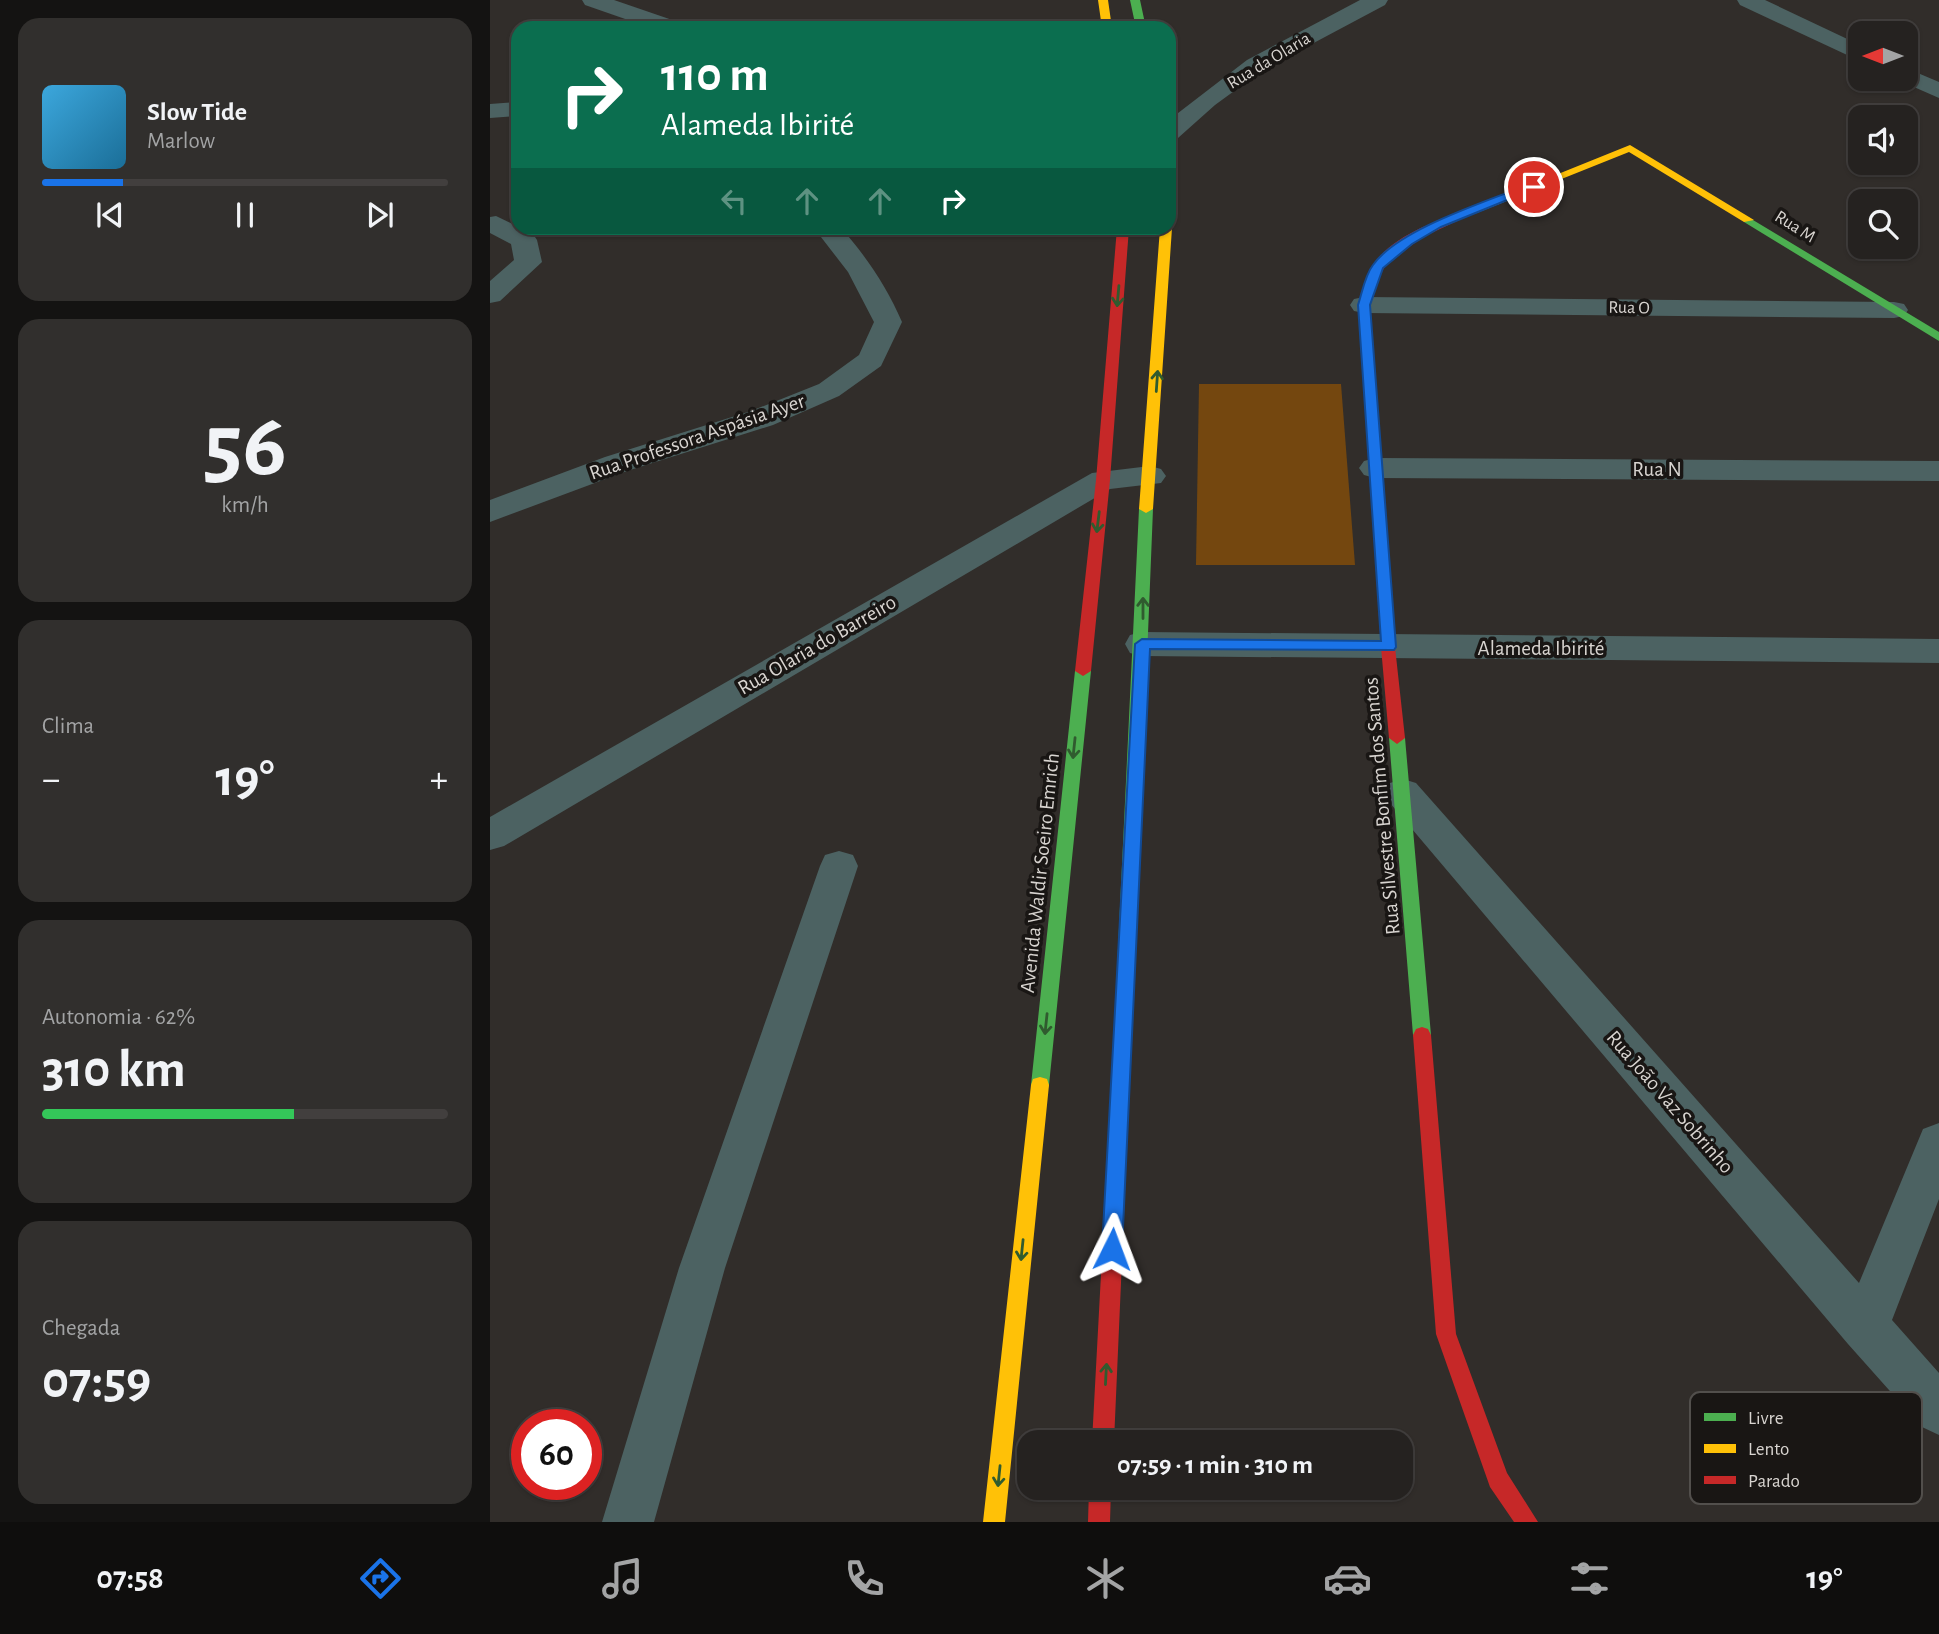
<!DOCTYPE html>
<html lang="pt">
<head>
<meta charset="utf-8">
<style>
	:root { --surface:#252220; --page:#312f2d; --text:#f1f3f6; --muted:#a3a4a5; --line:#423f3e; --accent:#1a73e8 }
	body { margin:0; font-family:"Alegreya Sans",sans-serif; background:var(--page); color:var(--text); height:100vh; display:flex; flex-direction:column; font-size:26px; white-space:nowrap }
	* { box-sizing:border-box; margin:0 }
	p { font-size:23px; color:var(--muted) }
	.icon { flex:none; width:38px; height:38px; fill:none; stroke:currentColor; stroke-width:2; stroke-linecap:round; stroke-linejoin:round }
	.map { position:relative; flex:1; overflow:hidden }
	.drawer { display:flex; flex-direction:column; gap:18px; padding:18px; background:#141312; width:490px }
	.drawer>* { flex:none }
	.hud { position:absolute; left:21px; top:21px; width:665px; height:214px; border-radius:21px; box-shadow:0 2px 5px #0004,0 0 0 2px var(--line); background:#0b6e4f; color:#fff; overflow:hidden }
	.needle { width:46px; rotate:270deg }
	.tools { position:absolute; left:1358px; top:21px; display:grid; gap:14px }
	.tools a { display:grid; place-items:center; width:70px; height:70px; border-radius:14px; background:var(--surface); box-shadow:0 2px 5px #0004,0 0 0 2px var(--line); font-size:35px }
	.speed { position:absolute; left:21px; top:1409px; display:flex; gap:14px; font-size:35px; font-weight:700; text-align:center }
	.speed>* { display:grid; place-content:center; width:91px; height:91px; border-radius:50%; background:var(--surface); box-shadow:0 2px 5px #0004,0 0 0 2px var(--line); line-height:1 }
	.speed .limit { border:10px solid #d22; background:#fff; color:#111 }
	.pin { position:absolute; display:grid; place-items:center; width:60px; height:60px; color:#fff; margin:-30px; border:4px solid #fff; border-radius:50%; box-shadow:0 2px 7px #0007 }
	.me { position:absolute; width:77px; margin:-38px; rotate:3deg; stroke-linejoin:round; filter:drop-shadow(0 0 5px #0008) }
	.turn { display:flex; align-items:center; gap:24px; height:147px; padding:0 35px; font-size:32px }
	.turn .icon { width:91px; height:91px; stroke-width:2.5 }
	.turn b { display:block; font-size:49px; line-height:60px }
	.lanes { display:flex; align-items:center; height:66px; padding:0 35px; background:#0003; justify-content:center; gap:35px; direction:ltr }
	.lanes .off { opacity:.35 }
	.big { font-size:52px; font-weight:600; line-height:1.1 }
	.drawer .card { flex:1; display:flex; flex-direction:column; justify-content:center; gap:10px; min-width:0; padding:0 24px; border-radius:21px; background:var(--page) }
	.drawer .dial { align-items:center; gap:0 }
	.dial b { font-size:91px; line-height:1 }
	.song { display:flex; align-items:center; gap:21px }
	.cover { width:84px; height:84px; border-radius:10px; background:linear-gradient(135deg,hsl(200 70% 55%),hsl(200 70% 35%)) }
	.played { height:7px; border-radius:4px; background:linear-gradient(90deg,var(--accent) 20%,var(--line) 20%) }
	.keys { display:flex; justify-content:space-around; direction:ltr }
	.heat { display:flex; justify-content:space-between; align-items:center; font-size:38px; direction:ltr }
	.charge { height:10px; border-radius:5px; background:linear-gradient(90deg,#34c759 62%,var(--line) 0) }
	.trip { position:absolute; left:527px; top:1430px; width:396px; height:70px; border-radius:21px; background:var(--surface); box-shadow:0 2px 5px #0004,0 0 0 2px var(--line); font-weight:600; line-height:70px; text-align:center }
	.dock { display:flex; height:112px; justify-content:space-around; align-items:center; background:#0f0e0d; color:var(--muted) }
	.dock .icon { width:49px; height:49px }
	.dock .on { color:var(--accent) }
	.dock b { font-size:32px; color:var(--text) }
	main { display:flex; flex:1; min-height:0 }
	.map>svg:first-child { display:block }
	.green { fill:#74470f }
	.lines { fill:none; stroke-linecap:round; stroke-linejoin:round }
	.street { fill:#4c6262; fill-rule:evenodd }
	.fast { fill:#4caf50; fill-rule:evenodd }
	.slow { fill:#ffc107; fill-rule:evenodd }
	.jam { fill:#c62828; fill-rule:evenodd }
	.oneway { stroke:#305b2f }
	.route { fill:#1a73e8; stroke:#114b97; stroke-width:2 }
	.labels { text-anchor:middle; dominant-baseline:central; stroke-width:7; stroke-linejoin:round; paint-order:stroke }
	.far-street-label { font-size:18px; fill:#d8d4d0; stroke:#191614 }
	.street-label { font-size:21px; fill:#d8d4d0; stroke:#191614 }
	.key { fill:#191614; stroke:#524f4c; stroke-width:2 }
	.key-label { font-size:19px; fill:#d8d4d0 }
</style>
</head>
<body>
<main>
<section class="drawer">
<div class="card">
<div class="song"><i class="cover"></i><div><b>Slow Tide</b><p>Marlow</p></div></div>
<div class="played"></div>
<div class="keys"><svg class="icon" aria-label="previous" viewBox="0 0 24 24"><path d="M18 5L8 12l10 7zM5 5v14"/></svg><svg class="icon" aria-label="pause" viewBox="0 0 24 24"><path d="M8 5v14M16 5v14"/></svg><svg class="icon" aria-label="next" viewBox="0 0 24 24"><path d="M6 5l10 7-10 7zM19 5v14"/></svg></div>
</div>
<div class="card dial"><b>56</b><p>km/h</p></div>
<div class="card"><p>Clima</p>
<div class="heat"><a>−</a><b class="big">19°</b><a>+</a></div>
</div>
<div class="card"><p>Autonomia · 62%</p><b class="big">310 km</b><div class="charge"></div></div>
<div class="card"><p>Chegada</p><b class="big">07:59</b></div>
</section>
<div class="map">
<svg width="1449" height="1522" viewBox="0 0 1449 1522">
	<rect width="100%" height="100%" fill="#312d2a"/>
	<path class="green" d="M709 384H851L865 565H706Z"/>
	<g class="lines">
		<path class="street" d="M92 0H124L191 23 194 28H161L95 5Z
			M870 0H898L895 5 773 70 725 105 688 138 679 140V120L757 60Z
			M1247 0H1275L1370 45V61L1250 5Z
			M1416 68 1449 82V98L1408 80 1416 79Z
			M28 102V116L0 118V104Z
			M6 216 43 234 47 240 52 262 10 301 0 303V281L24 260 21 244 0 233V217Z
			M324 228H351C376 256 397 287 412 322L391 366 349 396 283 425 137 471 0 522V500L115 457 261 411 329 384 369 355 384 322 358 272Z
			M874 297 1404 302 1414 304 1418 310 1414 316 1404 318 874 313 864 311 860 305 864 299Z
			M885 458 1449 461V481L885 478 874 475 869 468 874 461Z
			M660 466 671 469 676 476 671 483 620 489 14 846 0 850V817L602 473Z
			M652 632 1449 639V663L652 656 640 653 635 644 640 635Z
			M913 779 926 783 1369 1283 1433 1129 1449 1123V1199L1402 1320 1449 1373V1435L1432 1427 1358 1344 900 803 894 793 900 783Z
			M349 851 363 855 368 866 235 1268 164 1522H112L189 1268 330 866 335 855Z"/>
		<path class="fast" d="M640 0H650L656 28H646Z
			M1258 217 1449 332V341L1254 222V218Z
			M656 505 663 509 642 1032 639 1037 633 1040 627 1037 624 1032 649 509Z
			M593 666 601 671 559 1085 557 1091 550 1093 543 1091 541 1085 585 671Z
			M907 732 915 738 941 1035 938 1041 932 1043 926 1041 923 1035 899 738Z"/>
		<path class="slow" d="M608 0H618L622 28H612Z
			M1140 145 1264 220 1254 222 1139 152 984 214 974 212Z
			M679 225 682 228 663 509 656 513 649 509 670 228H679Z
			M550 1077 557 1079 559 1085 515 1522H493L541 1085 543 1079Z"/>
		<path class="jam" d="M976 210 986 212 933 237 898 262 891 273 880 305 905 647 915 738 907 744 899 738 891 647 868 305C872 293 875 280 881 269 898 237 944 222 976 210Z
			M627 228H639L620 480 601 671 593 676 585 671 606 480Z
			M633 1024 639 1027 642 1032 624 1442H602L624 1032 627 1027Z
			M932 1027 938 1029 941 1035 966 1334 1017 1473 1048 1522H1024L1000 1487 946 1334 923 1035 926 1029Z
			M599 1488H621L620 1522H598Z"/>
	</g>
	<defs><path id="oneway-shaft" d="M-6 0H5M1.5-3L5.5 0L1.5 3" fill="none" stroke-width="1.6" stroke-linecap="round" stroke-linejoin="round" transform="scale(1.75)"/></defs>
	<g class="oneway">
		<use href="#oneway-shaft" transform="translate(628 296) rotate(95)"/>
		<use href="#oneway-shaft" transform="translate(667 381) rotate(-86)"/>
		<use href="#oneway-shaft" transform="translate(608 522) rotate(97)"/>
		<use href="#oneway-shaft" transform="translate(653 608) rotate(-90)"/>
		<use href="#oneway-shaft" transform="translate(584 748) rotate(96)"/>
		<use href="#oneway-shaft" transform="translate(556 1024) rotate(96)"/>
		<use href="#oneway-shaft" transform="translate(532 1250) rotate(96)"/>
		<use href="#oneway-shaft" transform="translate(616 1374) rotate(-87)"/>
		<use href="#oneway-shaft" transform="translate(509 1476) rotate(96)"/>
	</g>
	<path class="route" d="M1040 184 1049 187 951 227 922 244 893 268 880 305 906 647 904 650 660 649 632 1249 629 1256 622 1259 615 1256 612 1249 645 644 652 639 891 641 868 305C872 293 875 275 883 265 908 229 998 201 1040 184Z"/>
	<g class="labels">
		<g class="far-street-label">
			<text transform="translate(779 61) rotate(-31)">Rua da Olaria</text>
			<text transform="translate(1305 227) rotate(32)">Rua M</text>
			<text transform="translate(1139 308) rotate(1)">Rua O</text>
		</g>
		<g class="street-label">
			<text transform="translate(207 437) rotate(-19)">Rua Professora Aspásia Ayer</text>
			<text x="1167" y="469">Rua N</text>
			<text transform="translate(327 645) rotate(-30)">Rua Olaria do Barreiro</text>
			<text x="1051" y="648">Alameda Ibirité</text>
			<text transform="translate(892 806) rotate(-95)">Rua Silvestre Bonfim dos Santos</text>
			<text transform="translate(550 873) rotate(-84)">Avenida Waldir Soeiro Emrich</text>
			<text transform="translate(1180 1102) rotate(49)">Rua João Vaz Sobrinho</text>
		</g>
	</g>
	<rect x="1200" y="1392" width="232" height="112" rx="10" class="key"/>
	<rect x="1214" y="1413" width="32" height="8" fill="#4caf50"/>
	<rect x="1214" y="1444" width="32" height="9" fill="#ffc107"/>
	<rect x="1214" y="1476" width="32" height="8" fill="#c62828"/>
	<g class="key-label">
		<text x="1258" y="1424">Livre</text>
		<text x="1258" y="1455">Lento</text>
		<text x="1258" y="1487">Parado</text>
	</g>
</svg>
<div class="tools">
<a><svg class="needle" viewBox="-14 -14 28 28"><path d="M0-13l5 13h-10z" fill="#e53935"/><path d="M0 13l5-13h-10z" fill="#a3a4a5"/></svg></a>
<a><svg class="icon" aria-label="sound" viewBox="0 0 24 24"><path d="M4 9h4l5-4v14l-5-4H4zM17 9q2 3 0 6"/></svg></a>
<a><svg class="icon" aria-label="search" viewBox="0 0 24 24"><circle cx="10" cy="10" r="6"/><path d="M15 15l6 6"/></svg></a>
</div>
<div class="speed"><div class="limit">60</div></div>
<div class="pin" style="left:1044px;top:187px;background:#d93025"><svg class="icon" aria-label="arrive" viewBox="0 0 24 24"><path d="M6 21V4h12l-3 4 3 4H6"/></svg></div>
<svg class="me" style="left:622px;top:1249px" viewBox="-20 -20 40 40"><path d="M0-17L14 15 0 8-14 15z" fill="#1a73e8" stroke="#fff" stroke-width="4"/></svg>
<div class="trip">07:59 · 1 min · 310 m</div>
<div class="hud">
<div class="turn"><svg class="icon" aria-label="right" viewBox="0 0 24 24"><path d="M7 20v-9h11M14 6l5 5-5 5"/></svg><div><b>110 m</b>Alameda Ibirité</div></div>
<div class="lanes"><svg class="icon off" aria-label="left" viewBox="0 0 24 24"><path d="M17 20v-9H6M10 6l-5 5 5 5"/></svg><svg class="icon off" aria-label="ahead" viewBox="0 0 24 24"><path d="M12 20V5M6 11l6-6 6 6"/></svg><svg class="icon off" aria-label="ahead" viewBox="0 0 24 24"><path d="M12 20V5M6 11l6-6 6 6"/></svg><svg class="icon" aria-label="right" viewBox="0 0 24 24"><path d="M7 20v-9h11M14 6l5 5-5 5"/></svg></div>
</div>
</div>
</main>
<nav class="dock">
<b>07:58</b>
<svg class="icon on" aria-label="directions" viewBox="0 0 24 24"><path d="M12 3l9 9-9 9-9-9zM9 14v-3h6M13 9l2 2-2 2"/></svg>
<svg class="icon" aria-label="music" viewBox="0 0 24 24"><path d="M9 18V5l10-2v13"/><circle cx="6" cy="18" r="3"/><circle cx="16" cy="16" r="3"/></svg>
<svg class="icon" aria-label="phone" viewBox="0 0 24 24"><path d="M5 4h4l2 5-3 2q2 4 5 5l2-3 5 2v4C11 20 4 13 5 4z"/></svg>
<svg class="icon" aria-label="climate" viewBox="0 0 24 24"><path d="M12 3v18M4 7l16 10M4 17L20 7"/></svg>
<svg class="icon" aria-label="car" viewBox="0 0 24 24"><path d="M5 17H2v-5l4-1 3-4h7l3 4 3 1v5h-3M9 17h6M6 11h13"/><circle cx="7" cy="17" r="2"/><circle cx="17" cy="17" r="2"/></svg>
<svg class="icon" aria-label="filters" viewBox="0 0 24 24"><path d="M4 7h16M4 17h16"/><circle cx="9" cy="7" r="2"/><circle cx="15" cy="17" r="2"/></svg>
<b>19°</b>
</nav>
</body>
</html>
